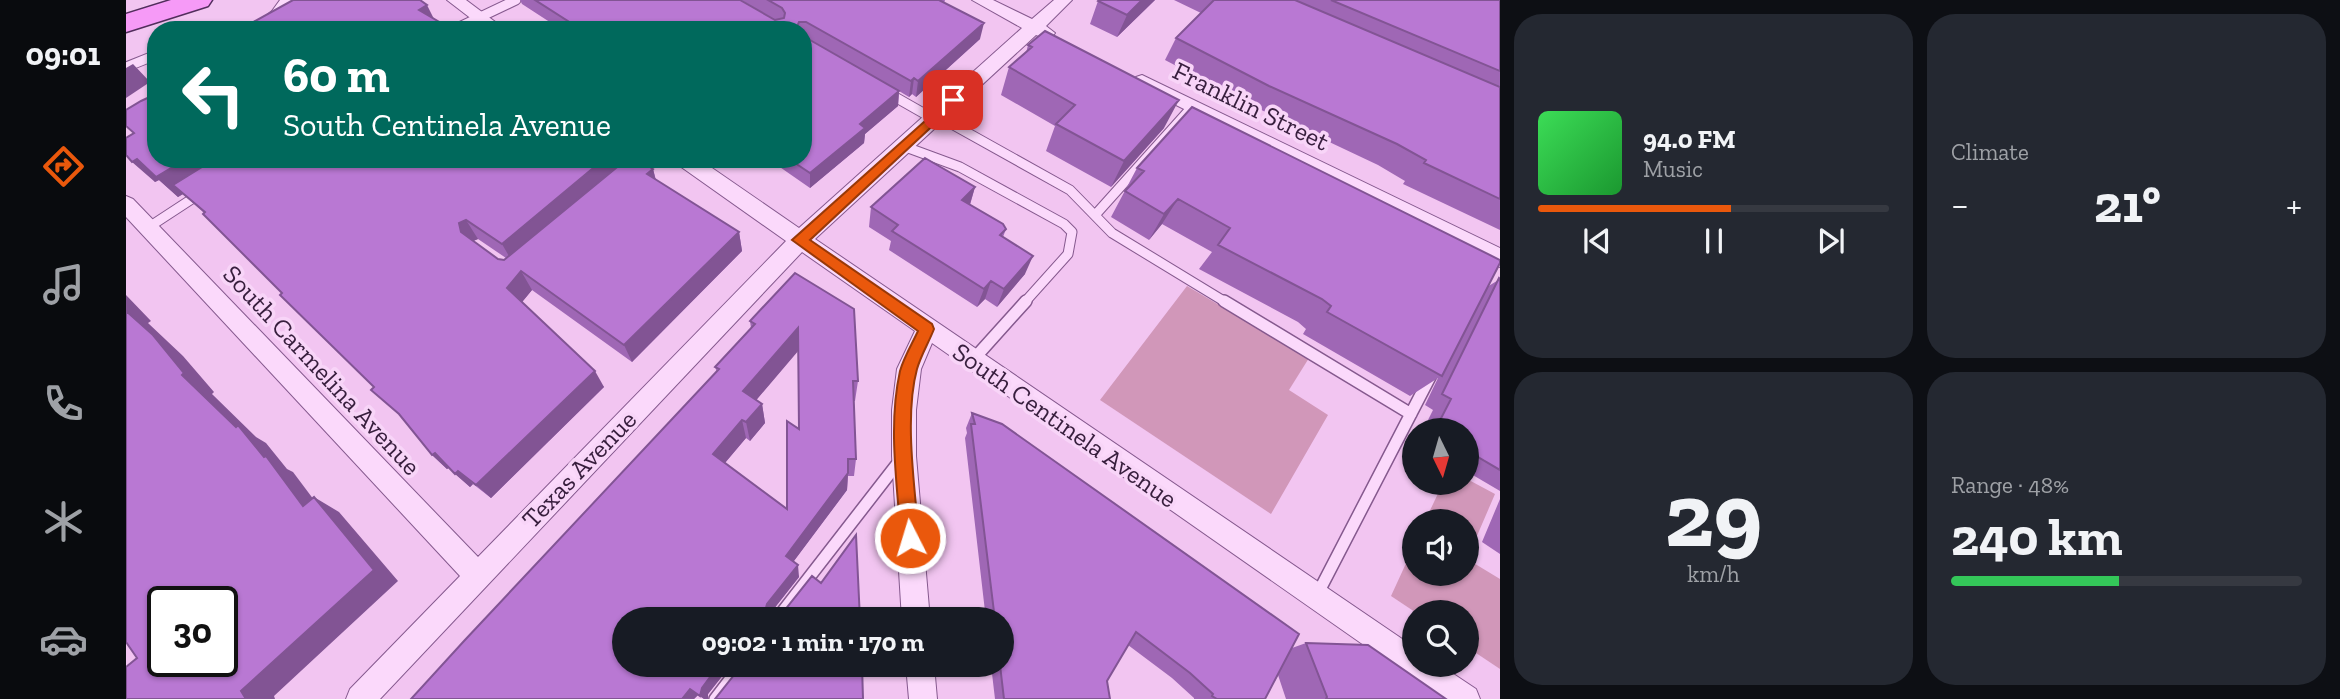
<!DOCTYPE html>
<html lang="en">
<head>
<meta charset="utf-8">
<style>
	:root { --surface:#171b24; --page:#242831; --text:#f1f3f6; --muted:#9ea1a6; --line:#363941; --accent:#ea580c }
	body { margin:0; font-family:"Zilla Slab",serif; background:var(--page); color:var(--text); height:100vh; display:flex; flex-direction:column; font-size:26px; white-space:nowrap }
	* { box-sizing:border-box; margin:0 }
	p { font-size:23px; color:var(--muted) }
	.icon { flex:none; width:38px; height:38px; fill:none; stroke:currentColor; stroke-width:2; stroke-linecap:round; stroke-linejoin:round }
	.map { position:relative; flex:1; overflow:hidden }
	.drawer { display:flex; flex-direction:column; gap:14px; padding:14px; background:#0d0f14; width:840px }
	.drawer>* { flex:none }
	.top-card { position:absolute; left:21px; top:21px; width:665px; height:147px; border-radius:28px; box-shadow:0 2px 5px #0004; background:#00695c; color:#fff; overflow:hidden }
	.needle { width:46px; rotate:175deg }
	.controls { position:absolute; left:1276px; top:418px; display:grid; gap:14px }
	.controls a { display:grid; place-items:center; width:77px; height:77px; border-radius:50%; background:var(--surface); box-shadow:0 2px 5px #0004; font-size:35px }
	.speed { position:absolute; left:21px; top:586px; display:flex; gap:14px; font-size:35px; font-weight:700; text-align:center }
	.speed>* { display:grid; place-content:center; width:91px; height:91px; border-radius:50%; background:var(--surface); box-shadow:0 2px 5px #0004; line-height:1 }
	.speed .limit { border:4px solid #111; border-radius:10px; background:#fff; color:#111 }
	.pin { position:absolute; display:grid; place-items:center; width:60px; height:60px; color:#fff; margin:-30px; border-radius:14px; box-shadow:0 4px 10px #0006 }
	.me { position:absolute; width:77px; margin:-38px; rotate:355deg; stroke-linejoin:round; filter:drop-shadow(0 0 5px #0008) }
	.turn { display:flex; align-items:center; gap:24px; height:147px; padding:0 21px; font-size:32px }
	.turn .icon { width:91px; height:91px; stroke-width:2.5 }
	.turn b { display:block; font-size:49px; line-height:60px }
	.big { font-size:52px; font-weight:800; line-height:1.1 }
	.drawer .tile { flex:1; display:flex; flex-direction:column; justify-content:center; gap:10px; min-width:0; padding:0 24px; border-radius:28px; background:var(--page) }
	.drawer .dial { align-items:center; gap:0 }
	.dial b { font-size:91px; line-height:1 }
	.song { display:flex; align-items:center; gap:21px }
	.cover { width:84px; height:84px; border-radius:10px; background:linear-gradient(135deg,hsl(130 70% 55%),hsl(130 70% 35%)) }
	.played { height:7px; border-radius:4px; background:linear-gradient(90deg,var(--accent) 55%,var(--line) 55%) }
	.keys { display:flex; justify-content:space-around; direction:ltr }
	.heat { display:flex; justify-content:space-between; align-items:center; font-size:38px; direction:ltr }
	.charge { height:10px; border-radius:5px; background:linear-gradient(90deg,#34c759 48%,var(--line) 0) }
	.drawer .tiles { flex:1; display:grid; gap:14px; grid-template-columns:repeat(2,1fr) }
	.trip { position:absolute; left:486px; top:607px; width:402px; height:70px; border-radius:35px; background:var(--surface); box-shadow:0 2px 5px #0004; font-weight:800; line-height:70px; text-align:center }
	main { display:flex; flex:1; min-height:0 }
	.tab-bar { display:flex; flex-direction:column; width:126px; justify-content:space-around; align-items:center; background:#090b0e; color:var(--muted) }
	.tab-bar .icon { width:49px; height:49px }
	.tab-bar .on { color:var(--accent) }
	.tab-bar b { font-size:32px; color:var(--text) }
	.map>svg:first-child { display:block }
	.green { fill:#d197b9 }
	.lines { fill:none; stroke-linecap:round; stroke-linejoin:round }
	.lane-far1-casing { stroke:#85598e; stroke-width:11 }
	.lane-casing { stroke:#85598e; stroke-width:14 }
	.street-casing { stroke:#85598e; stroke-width:2 }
	.primary-casing { stroke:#512d5c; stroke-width:3 }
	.lane-far1 { stroke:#fbd9fb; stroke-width:9 }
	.lane { stroke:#fbd9fb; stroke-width:11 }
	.street { fill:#fbd9fb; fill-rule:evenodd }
	.primary { fill:#f69af7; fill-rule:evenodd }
	.wall { fill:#9f67b5; fill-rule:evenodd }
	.shaded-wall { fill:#825494 }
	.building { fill:#b978d3; stroke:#825494; stroke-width:2; fill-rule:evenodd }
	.route { fill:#ea580c; stroke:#983908; stroke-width:2 }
	.labels { text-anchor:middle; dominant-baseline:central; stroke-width:7; stroke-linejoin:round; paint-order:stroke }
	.street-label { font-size:26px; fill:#371e3d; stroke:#f8d5f8 }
</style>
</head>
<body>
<main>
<nav class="tab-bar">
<b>09:01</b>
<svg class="icon on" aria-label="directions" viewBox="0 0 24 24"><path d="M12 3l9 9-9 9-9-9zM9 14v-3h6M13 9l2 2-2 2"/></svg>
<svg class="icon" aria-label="music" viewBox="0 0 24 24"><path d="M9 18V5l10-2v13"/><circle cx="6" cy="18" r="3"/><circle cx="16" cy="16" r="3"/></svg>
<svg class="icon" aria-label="phone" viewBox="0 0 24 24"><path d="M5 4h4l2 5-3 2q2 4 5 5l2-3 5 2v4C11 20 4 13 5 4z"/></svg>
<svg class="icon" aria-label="climate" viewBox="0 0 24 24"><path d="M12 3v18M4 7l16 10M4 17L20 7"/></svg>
<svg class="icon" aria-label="car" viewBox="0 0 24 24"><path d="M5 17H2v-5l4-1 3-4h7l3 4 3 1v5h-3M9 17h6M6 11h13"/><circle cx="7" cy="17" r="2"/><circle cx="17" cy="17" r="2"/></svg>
</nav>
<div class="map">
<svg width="1374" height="699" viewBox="0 0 1374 699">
	<rect width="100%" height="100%" fill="#f2c5f1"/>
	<path class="green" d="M1061 286 1183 358 1163 390 1202 415 1145 514 974 400Z
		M1341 479 1369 494 1341 559 1374 579V669L1341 647 1340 612H1289L1265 596 1288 546V574H1340V522L1299 521 1317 483H1340Z"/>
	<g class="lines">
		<defs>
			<path id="lane-far1" d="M94 30H99
				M327 30 390 0
				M0 67 30 55
				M762 93 806 118 824 123 944 190 986 233 1101 303
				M777 146 834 167 938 224 946 232 942 254 898 303
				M970 214 1066 107
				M23 227 75 193"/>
			<path id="lane" d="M1098 301 1285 414
				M846 361 900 301
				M1190 597 1305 375
				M650 620 775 459
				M589 699 615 665"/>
			<path id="street" d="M154 0H170C155 23 150 30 123 30L146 11Z
				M321 0H340L380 30H360Z
				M846 0H867L906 19 928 0H946L920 26 929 33 926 37 920 39 910 35 689 239 1288 647V665H1314L1350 689 1354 699H1315L806 343 795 369 790 410V456L804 620H776L766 456V410L771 369 789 331 676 252 254 699H220L224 689 334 576 0 217V196L7 199 352 557 660 241 551 164 548 159H573L673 228 896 28Z
				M1016 75 1374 248V267L1010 85 1007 81 1010 77Z
				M780 665H808L811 699H783Z"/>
			<path id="primary" d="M45 0H86L82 6 0 32V14Z"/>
		</defs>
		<use href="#lane-far1" class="lane-far1-casing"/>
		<use href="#lane" class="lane-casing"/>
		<use href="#street" class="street-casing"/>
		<use href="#primary" class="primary-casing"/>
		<use href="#lane-far1" class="lane-far1"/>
		<use href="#lane" class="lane"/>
		<use href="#street" class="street"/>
		<use href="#primary" class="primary"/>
	</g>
	<path class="wall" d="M394 0H614L649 20 615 0H819L818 3 854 39 790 97 786 94 783 97 773 91 772 106 739 134 738 143 684 188 648 163 644 166 635 159H677V30H436L396 4Z
		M1029 0 991 37 964 24 972 1Z
		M1048 0H1374V230L1277 184 1279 181 1252 165 1129 107 1039 60 1050 38 1075 13Z
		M902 45 1038 128 985 187 920 151 929 126 875 95 883 67 900 53Z
		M8 133 30 159H498L499 161 527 169 530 180 613 232 616 251 506 362 406 290 396 302 478 387 365 498 347 484 344 487 323 468 321 469 306 455 274 415 248 387 78 213 57 194 52 197 33 180 29 182ZM352 239 380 258 378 260 372 259 347 241Z
		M1011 168 1361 287 1374 279V491L1340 471V430H1297L1307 410 1299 405 1312 378 1284 396 1177 334 1180 329 1172 322 1073 269 1086 252 1036 224 1023 240 985 217Z
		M849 187 844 205 880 229 877 237 899 274 871 307 859 299 851 307 763 250 765 241 743 227 745 207Z
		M624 321 732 381 729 401H728L730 459 728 476H722L721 490 667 562 673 577 643 615 646 618 499 665H605L582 694V699H578L572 695 568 699H285L591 372 589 367 625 328ZM672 350 673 429 661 509 599 463 620 438 624 441 639 423 636 404 630 400Z
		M846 413 1166 648 1180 643 1320 699H1160L1152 675 1139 699H1068V698L1046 678 1002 645 981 681 984 699H869L865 665H877V620H860L839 438 841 433 840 428Z
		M1374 499V554L1356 542Z"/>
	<path class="shaded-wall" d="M1016 0H1029L991 37 1001 15Z
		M301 5 312 27 293 10Z
		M858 23 854 39 790 97 792 81Z
		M7 64 24 82 0 98V68Z
		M788 78 786 94 783 97 785 81Z
		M773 91 772 106 739 134 738 143 684 188V173L734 124Z
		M1053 100 1038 128 985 187 998 161Z
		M11 159H114L47 185 57 194 52 197 33 180 29 182 6 162Z
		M478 159H498L500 167 387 263 376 244Z
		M644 159H647L648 163 644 166Z
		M527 169 532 190 521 174Z
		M849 187 843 207 836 200Z
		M1052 199 1036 224 1023 240 1038 214Z
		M340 220 352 239 345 242 335 232 333 223Z
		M613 232 616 251 506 362 498 345Z
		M907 256 899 274 871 307 878 289Z
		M395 271 406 290 392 307 381 288Z
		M865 281 859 299 851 307 858 289Z
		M0 295 25 321 22 323 57 356 88 392 86 394 130 437 140 443 161 469 167 472 203 520 177 506 138 457 110 427 56 375 0 311Z
		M672 328 673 350 621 411 617 391Z
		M469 371 478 387 365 498 350 485Z
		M636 404 639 423 624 441 620 422Z
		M616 420 620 438 592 471 587 454Z
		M309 453 325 466 321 469 306 455Z
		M332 471 347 484 344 487 329 474Z
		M722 473 721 490 662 569 660 556Z
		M188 497 213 512 272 581 148 696 149 699H120L115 691Z
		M672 565 673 577 643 615V620L639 612 641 604Z
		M593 665H605L582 694V699H578L574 696 576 688Z
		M564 689 572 695 568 699H556Z"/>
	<path class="building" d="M167 0H294L301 5 293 10 327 30H122L131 23 129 21Z
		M409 0H614L649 20 658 18 659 13 656 8 642 0H813L858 23 792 81 788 78 785 81 680 22H673L670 29V30H456Z
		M973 0H1016L1001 15 972 1Z
		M1088 0H1169L1374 87V199L1298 163 1300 160 1271 144 1143 86 1050 38Z
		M1205 0H1374V71Z
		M919 31 1053 100 998 161 930 124 949 105 883 67 906 47 902 45Z
		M677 36 773 91 734 124 739 128 684 173 663 159H677Z
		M30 94V159H60L30 177 11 159 6 162 0 155V138L8 133 0 126V110L15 101Z
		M1066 107 1374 260V263L1316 376 1201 312 1205 306 1196 299 1092 245 1104 228 1052 199 1038 214 999 191 1018 171 1011 168Z
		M799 158 849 187 836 200 877 224 880 229 874 235 907 256 878 289 865 281 858 289 766 231 772 225 745 207Z
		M89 159H478L376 244 340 220 333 223 335 232 372 259 378 260 501 159H511L527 169 521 174 613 232 498 345 395 271 381 288 469 371 350 485 332 471 329 474 309 453 306 455 273 414 245 390 248 387 154 295 156 293 77 214 79 212 47 185Z
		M669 273 728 309 732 381H727L730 459H722V473L660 556 672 565 641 604 639 612 646 618 654 616 686 576 695 583 730 535 734 620H499V665H593L576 688 574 696 564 689 556 699H285L338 641 593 369 589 367 629 324 624 321ZM672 328 673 429 661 421V509L587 454 616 420 620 422 636 404 617 391Z
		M1373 278 1374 279V470L1340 450V430H1309L1325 399 1316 394Z
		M0 311 27 335 58 373 56 375 110 427 112 425 138 457 140 456 177 506 188 497 248 570 115 691 120 699H0V667L11 658 0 642ZM37 602H96V662H37Z
		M846 413 876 424 1173 634 1139 699H1091L1086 696 1087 694 1064 673 1010 632 981 681 984 699H878L874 665H877V620H869L845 424H849Z
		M1180 643 1242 645 1320 699H1200L1201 697Z
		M616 665H736L737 699H589Z"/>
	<path class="route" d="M827 96 833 100 831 103 684 240 806 324 808 329C803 342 795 355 791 369 778 417 789 488 793 538L790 544 784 547 778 544 775 538C771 483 762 425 774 371 778 357 786 344 792 331L666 240Z"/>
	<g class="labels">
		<g class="street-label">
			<text transform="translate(1125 106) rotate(26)">Franklin Street</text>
			<text transform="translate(196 370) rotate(47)">South Carmelina Avenue</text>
			<text transform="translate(939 425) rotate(35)">South Centinela Avenue</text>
			<text transform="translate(453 469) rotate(-46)">Texas Avenue</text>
		</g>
	</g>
</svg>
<div class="controls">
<a><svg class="needle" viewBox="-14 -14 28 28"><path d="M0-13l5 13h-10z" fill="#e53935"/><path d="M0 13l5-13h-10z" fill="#9ea1a6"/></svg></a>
<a><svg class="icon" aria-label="sound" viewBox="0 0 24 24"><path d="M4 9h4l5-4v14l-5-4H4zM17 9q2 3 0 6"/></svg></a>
<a><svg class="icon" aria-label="search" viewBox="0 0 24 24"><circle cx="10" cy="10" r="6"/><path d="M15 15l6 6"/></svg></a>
</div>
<div class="speed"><div class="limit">30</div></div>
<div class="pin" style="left:827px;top:100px;background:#d93025"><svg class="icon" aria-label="arrive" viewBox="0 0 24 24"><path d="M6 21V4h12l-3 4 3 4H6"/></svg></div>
<svg class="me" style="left:784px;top:538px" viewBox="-20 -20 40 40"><circle r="17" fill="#ea580c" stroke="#fff" stroke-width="3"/><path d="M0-11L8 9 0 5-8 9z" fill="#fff"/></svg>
<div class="trip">09:02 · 1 min · 170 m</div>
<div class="top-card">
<div class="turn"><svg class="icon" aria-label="left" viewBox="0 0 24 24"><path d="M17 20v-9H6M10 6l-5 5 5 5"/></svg><div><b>60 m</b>South Centinela Avenue</div></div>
</div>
</div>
<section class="drawer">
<div class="tiles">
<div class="tile">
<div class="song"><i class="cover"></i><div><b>94.0 FM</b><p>Music</p></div></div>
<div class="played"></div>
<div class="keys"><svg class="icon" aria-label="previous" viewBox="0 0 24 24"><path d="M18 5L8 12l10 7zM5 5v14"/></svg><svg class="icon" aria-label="pause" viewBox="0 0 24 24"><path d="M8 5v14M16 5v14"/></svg><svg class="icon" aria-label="next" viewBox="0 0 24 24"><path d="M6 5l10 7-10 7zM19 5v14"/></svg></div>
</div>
<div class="tile"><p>Climate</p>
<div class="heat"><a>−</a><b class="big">21°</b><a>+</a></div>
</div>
<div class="tile dial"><b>29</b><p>km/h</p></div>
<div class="tile"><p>Range · 48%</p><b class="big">240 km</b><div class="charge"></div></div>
</div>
</section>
</main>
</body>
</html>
